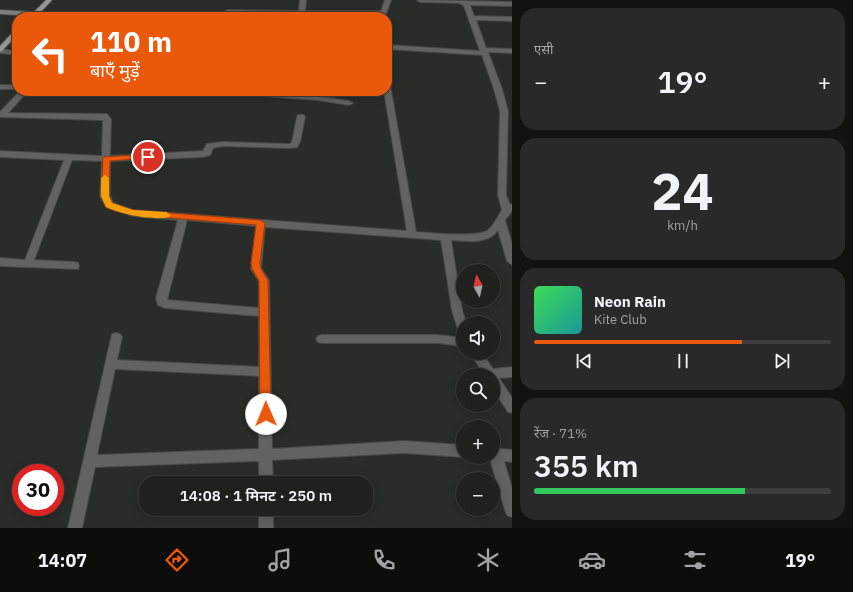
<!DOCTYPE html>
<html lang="hi">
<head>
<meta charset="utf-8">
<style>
	:root { --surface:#20211f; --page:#282928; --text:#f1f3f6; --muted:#a2a3a4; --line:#3d3e3d; --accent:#ea580c }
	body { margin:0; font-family:"IBM Plex Sans","Noto Sans Devanagari",sans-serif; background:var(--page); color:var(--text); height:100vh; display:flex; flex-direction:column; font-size:15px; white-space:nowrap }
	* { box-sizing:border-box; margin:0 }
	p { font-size:13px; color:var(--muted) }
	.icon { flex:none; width:22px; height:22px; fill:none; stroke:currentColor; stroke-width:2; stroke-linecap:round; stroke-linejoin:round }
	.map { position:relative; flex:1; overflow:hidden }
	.details { display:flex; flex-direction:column; gap:8px; padding:8px; background:#121211; width:341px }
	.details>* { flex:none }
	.top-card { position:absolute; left:12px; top:12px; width:380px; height:84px; border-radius:16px; box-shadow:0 2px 10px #0003,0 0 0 1px var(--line); background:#ea580c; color:#fff; overflow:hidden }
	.needle { width:26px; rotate:352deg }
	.tools { position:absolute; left:456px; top:264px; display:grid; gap:8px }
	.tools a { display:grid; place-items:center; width:44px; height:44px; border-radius:50%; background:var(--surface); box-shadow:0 2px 10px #0003,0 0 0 1px var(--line); font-size:20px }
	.speed { position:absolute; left:12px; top:464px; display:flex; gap:8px; font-size:20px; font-weight:700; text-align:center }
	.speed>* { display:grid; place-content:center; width:52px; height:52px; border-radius:50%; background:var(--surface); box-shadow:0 2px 10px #0003,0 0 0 1px var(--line); line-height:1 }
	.speed .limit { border:6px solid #d22; background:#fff; color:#111 }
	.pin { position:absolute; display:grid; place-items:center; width:34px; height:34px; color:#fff; margin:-17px; border:2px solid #fff; border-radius:50%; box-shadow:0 1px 4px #0007 }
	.me { position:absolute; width:44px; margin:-22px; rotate:359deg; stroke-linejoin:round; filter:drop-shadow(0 0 3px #0008) }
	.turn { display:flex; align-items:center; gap:14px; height:84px; padding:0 12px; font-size:18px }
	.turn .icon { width:52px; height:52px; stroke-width:2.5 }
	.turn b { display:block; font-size:28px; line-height:34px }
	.big { font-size:30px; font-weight:600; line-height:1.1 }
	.details .card { flex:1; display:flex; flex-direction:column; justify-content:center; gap:6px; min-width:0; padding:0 14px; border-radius:16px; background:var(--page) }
	.details .dial { align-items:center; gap:0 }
	.dial b { font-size:52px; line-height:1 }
	.song { display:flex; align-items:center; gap:12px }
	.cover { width:48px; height:48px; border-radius:6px; background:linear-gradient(135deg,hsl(130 70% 55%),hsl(180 70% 35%)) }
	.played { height:4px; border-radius:2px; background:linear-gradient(90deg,var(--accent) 70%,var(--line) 70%) }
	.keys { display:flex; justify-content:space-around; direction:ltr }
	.heat { display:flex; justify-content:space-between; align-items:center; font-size:22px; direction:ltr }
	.charge { height:6px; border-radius:3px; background:linear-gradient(90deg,#34c759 71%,var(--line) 0) }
	.trip { position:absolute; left:139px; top:476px; width:234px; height:40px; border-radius:16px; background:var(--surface); box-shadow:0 2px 10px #0003,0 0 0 1px var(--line); font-weight:600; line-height:40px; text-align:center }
	.menu { display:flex; height:64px; justify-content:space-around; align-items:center; background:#0d0d0c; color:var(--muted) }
	.menu .icon { width:28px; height:28px }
	.menu .current { color:var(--accent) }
	.menu b { font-size:18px; color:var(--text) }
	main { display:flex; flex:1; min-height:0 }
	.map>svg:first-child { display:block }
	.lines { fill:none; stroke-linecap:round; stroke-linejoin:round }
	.minor-casing { stroke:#474946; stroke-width:2 }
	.secondary-casing { stroke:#474946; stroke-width:2 }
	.primary-casing { stroke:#474946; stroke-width:2 }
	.minor { fill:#626261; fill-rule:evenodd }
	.secondary { fill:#80817f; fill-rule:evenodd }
	.primary { fill:#979996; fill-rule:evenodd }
	.route { fill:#ea580c; stroke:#983908 }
	.slow { fill:#f59e0b }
</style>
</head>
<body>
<main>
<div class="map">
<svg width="512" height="528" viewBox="0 0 512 528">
	<rect width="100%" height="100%" fill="#2a2c29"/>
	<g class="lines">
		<defs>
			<path id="minor" d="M300 0H306L305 11H381L385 0H391L385 17H379L380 15 227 14 224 12 227 10 299 11Z
				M417 0 512 2V6L470 5 474 16 512 17V21L476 20 486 48 512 49V53L488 52 502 89 508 111 506 195 510 205 512 204V211L505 220 512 244V265L507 261 498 230C488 245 466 241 451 240L462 310 466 323H463V334L459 333 458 330 452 310 441 240 265 227 261 268 269 280 272 449 404 441 463 445V457L404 453 272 460 273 483H259V461L95 467 82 528H68L112 334 116 333 120 334 122 337 117 360 259 367V316L165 308 158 305 156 298 178 220 133 216 106 207 100 196 102 161 72 160 34 260 74 262 78 263 79 266 78 269 0 266V258L25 260 64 160 0 157V151L102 156 103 120 0 117V112L20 91H28L8 113 107 114 111 119 110 156 203 151 207 144 223 142 290 144 292 142 297 117 298 115H304L305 117 300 142 297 147 290 148 223 146 213 148 210 155 203 157 110 161V196L113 203 133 210 407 231 384 91H387V85H390L416 232C430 233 479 238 488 230 494 226 498 216 502 210L498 195 500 111 494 89 482 55 387 49V45L480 51 464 6 459 3 420 2ZM187 220 256 226 251 269 259 281V308L167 300ZM115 369 259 376V449L97 455Z
				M0 49 17 51V55L0 53Z
				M0 85H17V89H0Z
				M218 91C262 91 306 94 349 101L353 103 349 105 317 100 222 93Z
				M322 335H438L455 337 463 339V348L454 345 438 343H322L318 342 316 339 318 336Z
				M470 353H482L493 369 512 367V377L499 378 512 398V413L508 412 493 389V375H485Z
				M493 448 512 450V462L504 461 512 488V517L507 515 505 510 490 459 488 457H493Z
				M259 509H273V528H259Z"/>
			<path id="secondary" d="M0 10 35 12 38 14 35 16 0 14Z"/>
			<path id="primary" d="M46 0H52L36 17H29Z
				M17 29V35L2 51 0 52V46L15 30Z"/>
		</defs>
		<use href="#minor" class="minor-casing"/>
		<use href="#secondary" class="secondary-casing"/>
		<use href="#primary" class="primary-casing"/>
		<use href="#minor" class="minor"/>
		<use href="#secondary" class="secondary"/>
		<use href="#primary" class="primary"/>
	</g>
	<path class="route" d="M148 154 151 157 150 158 110 161 109 196 112 203 133 210 261 220 265 223 260 263 261 269 268 280 271 414 270 417 266 418 262 417 260 414 259 281 252 269 251 263 256 225 133 215 115 211 106 207 101 196 103 157Z"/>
	<path class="slow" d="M105 175 109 178V196L112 203 133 210 166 212 171 215 169 217C154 221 120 214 106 207L101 196V178Z"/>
</svg>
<div class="tools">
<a><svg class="needle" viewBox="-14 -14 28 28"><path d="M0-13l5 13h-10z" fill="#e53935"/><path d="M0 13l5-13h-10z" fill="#a2a3a4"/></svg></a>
<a><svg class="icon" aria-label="sound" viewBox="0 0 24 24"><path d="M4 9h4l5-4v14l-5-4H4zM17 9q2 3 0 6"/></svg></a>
<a><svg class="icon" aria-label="search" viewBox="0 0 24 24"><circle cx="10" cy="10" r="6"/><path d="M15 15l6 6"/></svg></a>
<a>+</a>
<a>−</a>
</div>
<div class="speed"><div class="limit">30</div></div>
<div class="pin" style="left:148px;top:157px;background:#d93025"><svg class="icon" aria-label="arrive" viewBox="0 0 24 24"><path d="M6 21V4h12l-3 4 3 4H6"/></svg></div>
<svg class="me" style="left:266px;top:414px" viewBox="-20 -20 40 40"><circle r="19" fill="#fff"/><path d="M0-13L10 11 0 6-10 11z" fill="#ea580c"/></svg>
<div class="trip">14:08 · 1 मिनट · 250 m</div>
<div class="top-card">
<div class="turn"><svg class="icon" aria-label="left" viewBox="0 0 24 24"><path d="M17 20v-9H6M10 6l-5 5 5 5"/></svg><div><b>110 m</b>बाएँ मुड़ें</div></div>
</div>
</div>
<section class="details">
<div class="card"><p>एसी</p>
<div class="heat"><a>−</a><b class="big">19°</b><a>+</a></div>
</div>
<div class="card dial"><b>24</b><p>km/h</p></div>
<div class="card">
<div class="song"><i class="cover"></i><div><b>Neon Rain</b><p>Kite Club</p></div></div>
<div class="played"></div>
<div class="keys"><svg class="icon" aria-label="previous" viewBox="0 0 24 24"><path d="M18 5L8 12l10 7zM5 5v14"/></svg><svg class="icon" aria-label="pause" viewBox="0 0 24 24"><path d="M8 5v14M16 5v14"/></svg><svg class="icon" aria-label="next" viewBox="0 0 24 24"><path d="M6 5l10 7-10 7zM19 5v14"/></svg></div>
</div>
<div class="card"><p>रेंज · 71%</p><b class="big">355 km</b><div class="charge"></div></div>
</section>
</main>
<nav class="menu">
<b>14:07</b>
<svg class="icon current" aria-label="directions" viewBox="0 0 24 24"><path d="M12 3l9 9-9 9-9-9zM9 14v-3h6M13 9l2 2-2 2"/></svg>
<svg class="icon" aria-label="music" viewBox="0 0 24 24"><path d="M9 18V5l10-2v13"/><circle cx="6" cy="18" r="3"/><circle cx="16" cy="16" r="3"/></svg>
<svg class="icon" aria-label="phone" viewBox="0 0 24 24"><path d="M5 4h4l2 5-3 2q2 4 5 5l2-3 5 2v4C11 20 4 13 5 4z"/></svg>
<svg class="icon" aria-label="climate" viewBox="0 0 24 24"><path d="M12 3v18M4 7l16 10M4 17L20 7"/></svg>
<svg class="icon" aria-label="car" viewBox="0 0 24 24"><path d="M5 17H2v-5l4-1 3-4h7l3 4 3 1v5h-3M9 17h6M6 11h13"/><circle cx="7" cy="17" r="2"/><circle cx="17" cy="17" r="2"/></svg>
<svg class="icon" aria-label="filters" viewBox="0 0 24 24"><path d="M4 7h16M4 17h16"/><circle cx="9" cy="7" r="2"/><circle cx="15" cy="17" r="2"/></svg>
<b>19°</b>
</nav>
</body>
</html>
